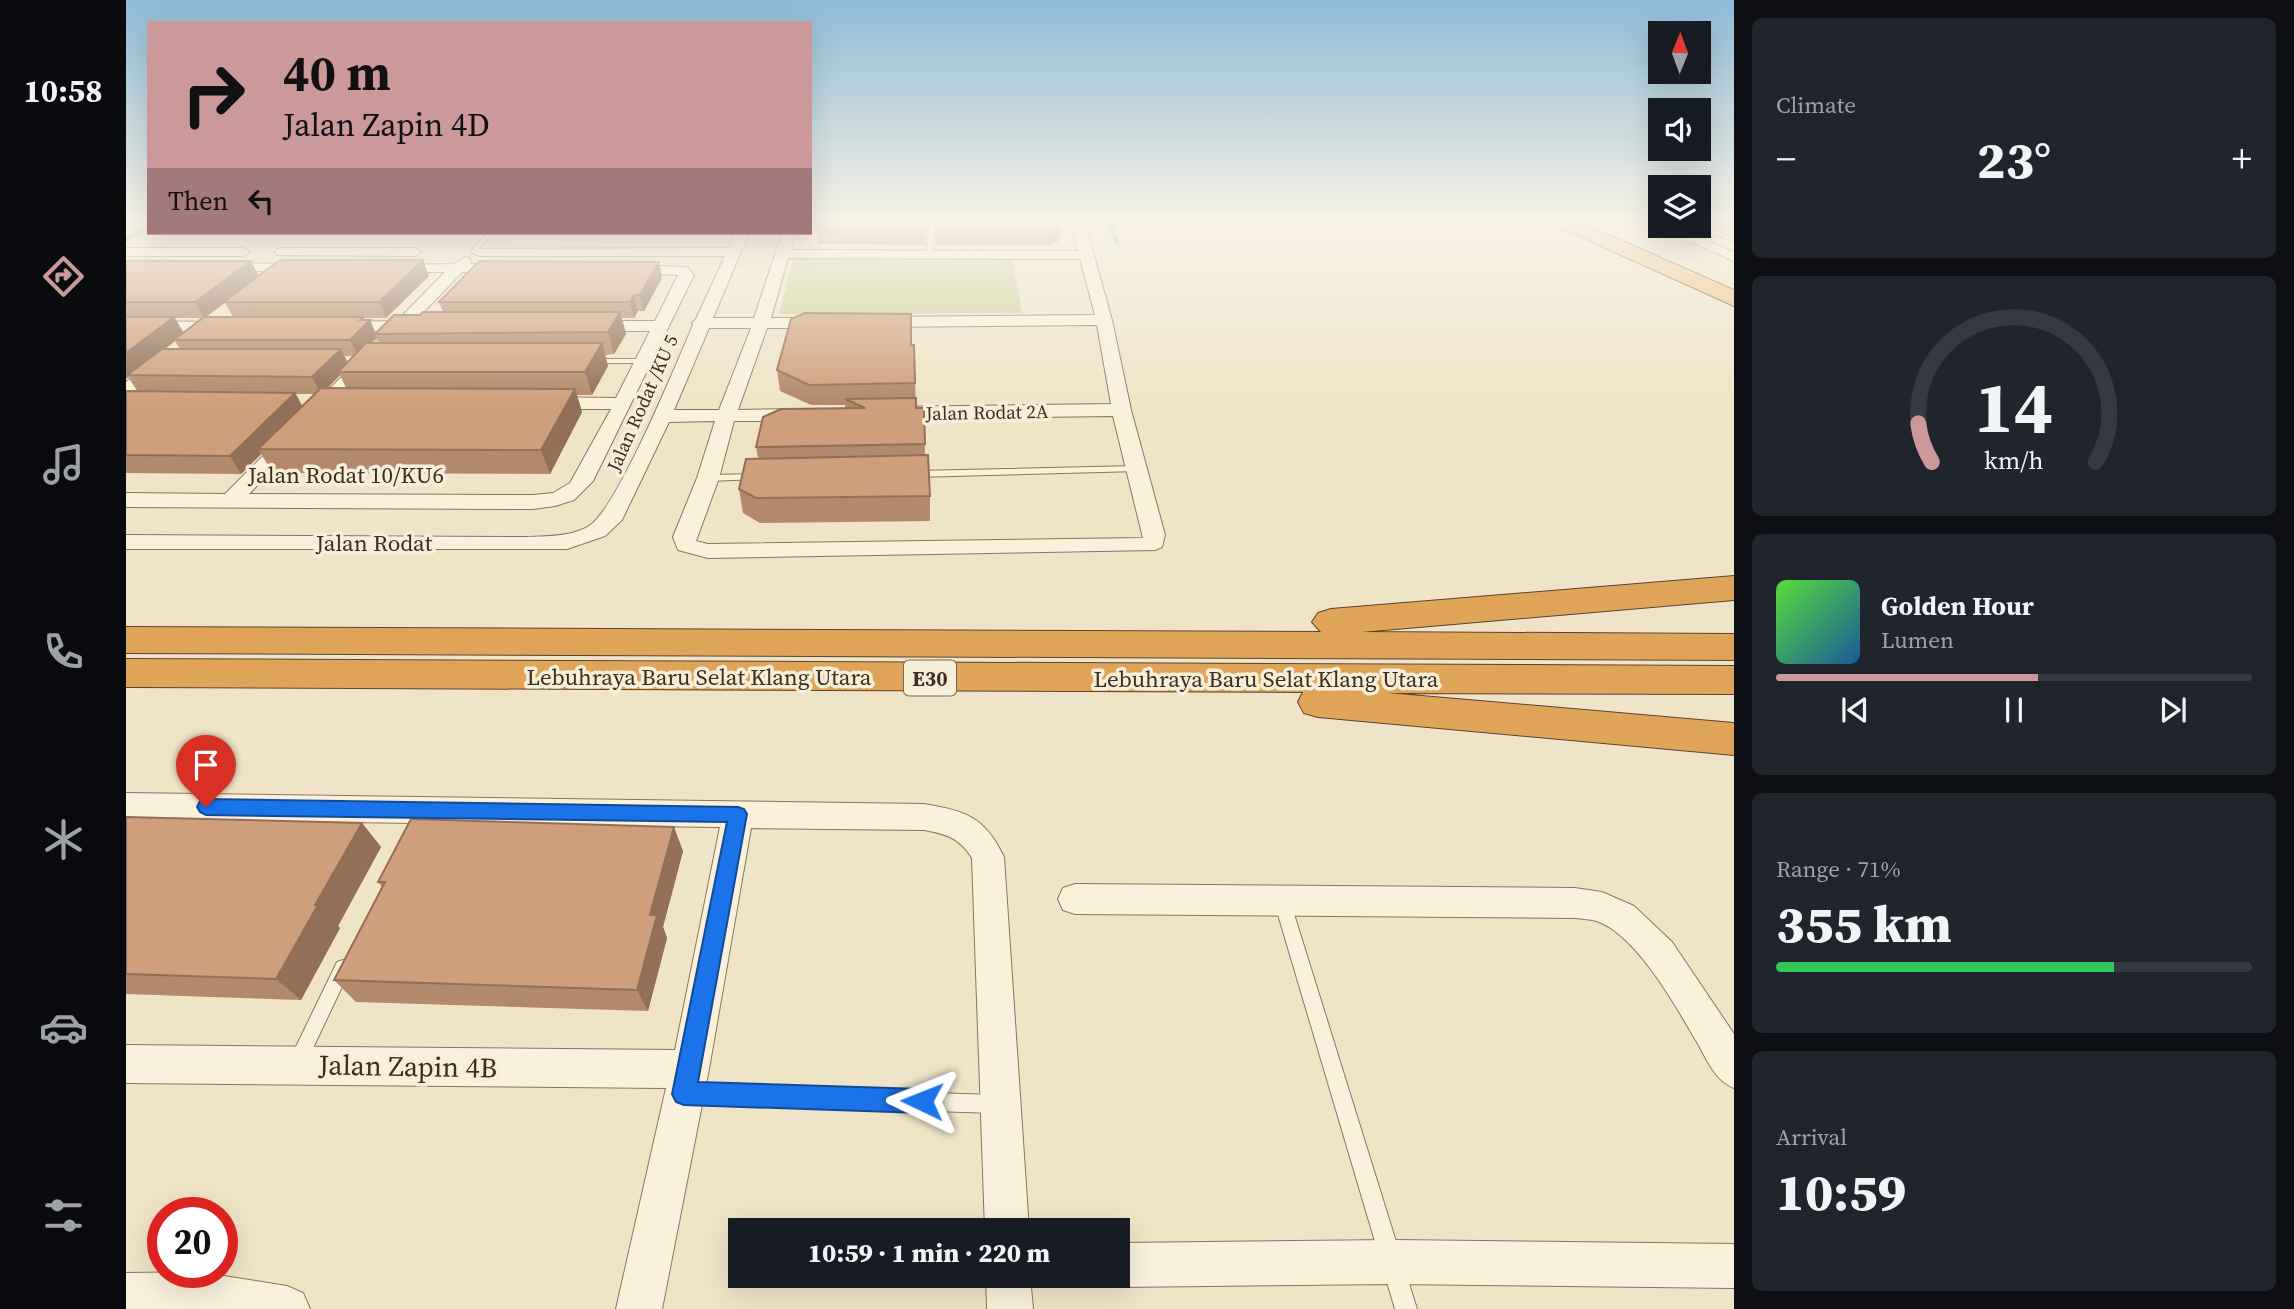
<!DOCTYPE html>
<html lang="en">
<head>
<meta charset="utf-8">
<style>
	:root { --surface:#171b24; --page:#20242c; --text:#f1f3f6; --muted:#9ea1a6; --line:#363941; --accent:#cc999b }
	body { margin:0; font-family:"Source Serif 4",serif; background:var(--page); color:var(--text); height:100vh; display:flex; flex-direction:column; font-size:26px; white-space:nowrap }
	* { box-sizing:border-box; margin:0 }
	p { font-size:23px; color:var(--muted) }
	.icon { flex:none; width:38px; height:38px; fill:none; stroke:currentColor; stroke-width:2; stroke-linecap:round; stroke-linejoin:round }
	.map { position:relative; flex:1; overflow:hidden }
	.details { display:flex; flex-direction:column; gap:18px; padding:18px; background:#0d0f14; width:560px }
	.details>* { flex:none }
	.banner { position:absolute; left:21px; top:21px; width:665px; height:214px; border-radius:0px; box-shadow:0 7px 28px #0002; background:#cc999b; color:#111; overflow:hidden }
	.needle { width:46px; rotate:1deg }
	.buttons { position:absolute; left:1522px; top:21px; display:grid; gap:14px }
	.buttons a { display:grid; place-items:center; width:63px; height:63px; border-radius:0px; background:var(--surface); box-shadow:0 7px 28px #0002; font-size:35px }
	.speed { position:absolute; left:21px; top:1197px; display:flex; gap:14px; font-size:35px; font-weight:700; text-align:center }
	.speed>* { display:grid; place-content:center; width:91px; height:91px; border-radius:50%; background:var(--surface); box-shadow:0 7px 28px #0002; line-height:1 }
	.speed .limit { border:10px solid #d22; background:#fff; color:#111 }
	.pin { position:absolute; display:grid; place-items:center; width:60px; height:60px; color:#fff; margin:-72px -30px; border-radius:50% 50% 50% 0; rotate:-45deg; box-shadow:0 0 7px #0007 }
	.pin .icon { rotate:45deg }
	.me { position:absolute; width:77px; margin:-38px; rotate:272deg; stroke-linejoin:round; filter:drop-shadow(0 0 5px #0008) }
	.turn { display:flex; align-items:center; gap:24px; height:147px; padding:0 21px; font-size:32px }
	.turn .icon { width:91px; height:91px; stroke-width:2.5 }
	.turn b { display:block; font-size:49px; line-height:60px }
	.then { display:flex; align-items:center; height:66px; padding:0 21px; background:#0003; gap:14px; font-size:26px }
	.big { font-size:52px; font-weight:800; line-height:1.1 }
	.details .tile { flex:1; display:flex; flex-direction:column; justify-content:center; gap:10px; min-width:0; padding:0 24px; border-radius:10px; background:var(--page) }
	.details .dial { align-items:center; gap:0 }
	.dial svg { height:182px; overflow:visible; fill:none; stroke:var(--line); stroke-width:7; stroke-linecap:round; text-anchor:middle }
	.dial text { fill:var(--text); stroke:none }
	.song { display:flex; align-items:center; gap:21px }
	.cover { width:84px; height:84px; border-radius:10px; background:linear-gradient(135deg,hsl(110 70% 55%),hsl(210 70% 35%)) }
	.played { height:7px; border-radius:4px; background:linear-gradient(90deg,var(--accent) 55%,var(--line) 55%) }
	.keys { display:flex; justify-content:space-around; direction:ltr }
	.heat { display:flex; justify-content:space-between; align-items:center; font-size:38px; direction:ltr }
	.charge { height:10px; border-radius:5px; background:linear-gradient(90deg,#34c759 71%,var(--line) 0) }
	.trip { position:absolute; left:602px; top:1218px; width:402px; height:70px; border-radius:0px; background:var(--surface); box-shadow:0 7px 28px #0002; font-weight:800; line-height:70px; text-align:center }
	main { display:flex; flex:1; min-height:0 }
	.menu { display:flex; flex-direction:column; width:126px; justify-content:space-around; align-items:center; background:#090b0e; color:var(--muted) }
	.menu .icon { width:49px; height:49px }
	.menu .active { color:var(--accent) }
	.menu b { font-size:32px; color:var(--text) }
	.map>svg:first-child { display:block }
	.green { fill:#c9cf9b }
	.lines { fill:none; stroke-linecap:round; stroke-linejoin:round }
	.stream { stroke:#6f938a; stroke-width:4.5 }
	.service-casing { stroke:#8d765c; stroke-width:2 }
	.minor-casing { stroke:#8d765c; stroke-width:2 }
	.trunk-casing { stroke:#5b4430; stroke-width:2 }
	.motorway-casing { stroke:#5b4430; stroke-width:2 }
	.service { fill:#faf1dc; fill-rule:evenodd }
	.minor { fill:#faf1dc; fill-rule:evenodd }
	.trunk { fill:#eabe7c; fill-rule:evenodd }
	.motorway { fill:#e0a458; fill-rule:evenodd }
	.wall { fill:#b2896c; fill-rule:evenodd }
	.shaded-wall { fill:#916f58 }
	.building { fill:#cf9f7d; stroke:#916f58; stroke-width:2 }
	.route { fill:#1a73e8; stroke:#114b97; stroke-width:2 }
	.labels { text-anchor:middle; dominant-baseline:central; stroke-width:7; stroke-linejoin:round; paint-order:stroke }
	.far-street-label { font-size:19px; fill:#3d2e20; stroke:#f7eed8 }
	.shield { fill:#f7eed8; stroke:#756857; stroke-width:2 }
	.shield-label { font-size:21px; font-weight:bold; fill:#3d2e20 }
	.street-label { font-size:23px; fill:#3d2e20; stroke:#f7eed8 }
	.near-street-label { font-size:28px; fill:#3d2e20; stroke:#f7eed8 }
</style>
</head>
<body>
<main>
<nav class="menu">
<b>10:58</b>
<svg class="icon active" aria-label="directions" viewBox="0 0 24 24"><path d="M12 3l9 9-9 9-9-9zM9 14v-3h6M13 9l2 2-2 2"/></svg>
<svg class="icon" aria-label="music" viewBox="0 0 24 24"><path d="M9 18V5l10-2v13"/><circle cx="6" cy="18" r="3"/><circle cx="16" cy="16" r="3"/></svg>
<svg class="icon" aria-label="phone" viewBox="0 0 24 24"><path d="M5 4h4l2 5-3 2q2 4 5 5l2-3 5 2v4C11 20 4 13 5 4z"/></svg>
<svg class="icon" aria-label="climate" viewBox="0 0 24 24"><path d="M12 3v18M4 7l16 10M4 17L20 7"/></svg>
<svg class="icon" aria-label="car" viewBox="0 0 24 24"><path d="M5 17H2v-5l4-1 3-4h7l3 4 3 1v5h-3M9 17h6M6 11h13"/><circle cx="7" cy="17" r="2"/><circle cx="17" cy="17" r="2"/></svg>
<svg class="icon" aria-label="filters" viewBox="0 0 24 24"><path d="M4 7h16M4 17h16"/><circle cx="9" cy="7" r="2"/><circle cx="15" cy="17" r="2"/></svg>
</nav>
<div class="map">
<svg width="1608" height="1309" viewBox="0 0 1608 1309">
	<rect width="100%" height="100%" fill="#f0e4c8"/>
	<path class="green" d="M886 258 896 313 653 314 667 259Z"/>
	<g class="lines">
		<path class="stream" d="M983 220 991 243
			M0 239 23 226"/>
		<defs>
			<path id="service" d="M803 220H809L807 254 804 256 801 254Z
				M1573 224 1608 238V242L1571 227 1570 226Z
				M361 233H367L349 253H345V251Z
				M463 359H518L522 361 518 363H466L462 361Z
				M1011 466 1016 469 1014 471 789 477 784 474 789 471Z
				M630 474 635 477 633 479 582 481 577 478 582 475Z
				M1156 894 1162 896 1164 901 1291 1309H1269L1148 901 1150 896Z
				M217 960 223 962 225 968 178 1067 172 1070 166 1067 163 1061 166 1055 211 962Z
				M561 1085 869 1095 876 1097 878 1104 876 1111 869 1113 561 1103 555 1100 552 1094 555 1088Z"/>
			<path id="minor" d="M944 220H958L986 320 1005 410 1039 535 1036 547 1029 550 582 558 552 550 547 537 571 478 589 421 543 422 496 520 479 536 441 549H0V535L400 537C421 536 445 537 463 526 491 509 551 362 567 325L566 323 570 319 599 256H355L350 255 348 252 350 249 602 248 609 233H623L587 318H628L656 233H670L665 250 952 251ZM662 258 954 259 969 315 749 317 741 322 749 327 971 325 985 404 765 407 755 413 765 419 987 416 1017 538 582 544 570 541 593 478 608 421H674L684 415 674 409 612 410 641 328H700L708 323 700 318H645ZM583 328H625L593 410H548Z
				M1515 220H1533L1535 226H1547L1608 252V261Z
				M0 248H117L124 252 117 256H0Z
				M156 248H289L296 252 289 256 151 255 149 252 151 249Z
				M339 257 344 258 345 264H380L387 268 380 272H336L289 321 298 322 300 326 298 330 280 331 123 494 407 495 427 493 444 483 485 409H418L409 403 418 397 490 398 524 331H464L456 326 464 321H529L552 275 499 272 492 268 494 265 561 267 568 275 467 481 448 500 429 506 407 509 0 507V493L99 494 261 331H212L206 330 204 326 206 322 271 321 319 272H264L257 268 259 265 328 264Z
				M93 263 180 264 187 268 180 272 88 270 86 267Z
				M0 321 100 322 108 327 100 332 0 331Z
				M36 358 42 359 45 363 42 367 7 395 0 397V382L30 359Z
				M0 793 798 804C840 811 859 817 878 857L903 1230H859L846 858C834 838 820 834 798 830L625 828 583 1069 536 1309H490L540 1088 0 1083V1045L549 1050 594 827 0 819Z
				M949 884 1449 888 1476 892 1508 906 1546 942 1608 1034V1088C1589 1080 1582 1062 1572 1044 1552 1010 1510 933 1470 921 1464 919 1456 919 1449 918L949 914 937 910 932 899 937 888Z
				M1266 1240 1608 1244V1288L1266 1284 994 1287 978 1281 976 1276H992L994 1243Z
				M72 1272 161 1286 177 1293 184 1309H0V1273Z
				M860 1276H904L907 1309H861Z"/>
			<path id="trunk" d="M1423 220H1449L1608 290V306L1426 224Z"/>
			<path id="motorway" d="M1608 576V600L1235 632 1608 634V660L0 653V627L1195 632 1186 622 1192 613 1205 609Z
				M0 659 1608 666V694L1261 693 1608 723V755L1192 717 1178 713 1172 702 1177 692 0 687Z"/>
		</defs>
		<use href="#service" class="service-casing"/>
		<use href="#minor" class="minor-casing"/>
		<use href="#trunk" class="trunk-casing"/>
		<use href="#motorway" class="motorway-casing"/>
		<use href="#service" class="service"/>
		<use href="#minor" class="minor"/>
		<use href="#trunk" class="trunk"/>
		<use href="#motorway" class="motorway"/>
	</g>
	<path class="wall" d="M694 220H800L799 245 692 244 691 229Z
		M811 220H934V240L924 245H810Z
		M1575 220H1608V233Z
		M0 261H125L133 276H303L260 318H238L239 320H244L250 334 294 315 317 312 313 302 536 278 518 311H512L508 318H496L500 334 488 354 479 355 482 366 466 395H451L456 412 424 474 147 473 135 454 115 474 0 473V391L12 392 2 377 0 379ZM99 303 107 317H80L95 306ZM49 318H77L58 333ZM251 338 253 343H245ZM49 341 54 349H39ZM219 356H227L221 362ZM214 375 220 388H202ZM170 394H188L176 406Z
		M785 345H788L790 408H798L799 455 804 496V521L634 523 617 513 613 489 632 458 630 447 719 408V405H685L654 391 651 370Z
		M0 817 236 823 255 847 212 926 214 928 175 1000 0 994Z
		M557 851 537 927 541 938 522 1011 230 1002 208 980 256 887 252 882Z"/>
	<path class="shaded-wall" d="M936 225 934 240 924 245 925 231Z
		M297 260 303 276 260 318 253 302Z
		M125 261 133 277 78 318 69 302Z
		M533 262 536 278 518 311 514 295Z
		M508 295 512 311 508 318 504 302Z
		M494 312 500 334 488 354 482 332Z
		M48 317 58 334 48 340 49 341 5 375H1L2 377 0 379V353Z
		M237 317 240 324 244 320 251 338 232 356 224 340 234 320Z
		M476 343 482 366 466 395 459 372Z
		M215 349 223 366 212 372 214 375 195 394 186 377Z
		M449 389 456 412 424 474 415 450Z
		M169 393 179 411 132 449 135 454 115 474 104 456Z
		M236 823 255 847 212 926 214 928 175 1000 150 979 189 905Z
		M548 827 557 851 537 927 541 938 522 1011 511 990 524 915Z"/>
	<path class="building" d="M694 220H799V230L691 229Z
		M811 220H934L936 225 925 231 810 230Z
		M160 260H297L253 302H98L152 261Z
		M0 261H125L69 302H0Z
		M353 261 533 262 514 295H508L504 302H313Z
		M297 312H494L482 332 249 334 268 315H294Z
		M679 313 785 314V345H788L789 383 683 385 651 370 665 319Z
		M0 317H48L0 353Z
		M78 317H237L234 320H244L224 340H48Z
		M240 343H476L459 372H212Z
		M36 349H215L186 377 1 375Z
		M195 388 449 389 415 450 132 449Z
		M0 391 169 393 104 456 0 455Z
		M790 398V408H798L799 444 630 447 637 417 655 409 739 408 719 399Z
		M802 455 804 496 630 498 613 489 620 459Z
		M0 817 236 823 189 905H192L150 979 0 974Z
		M285 819 548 827 524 915H531L511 990 208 980 259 882H252Z"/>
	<linearGradient id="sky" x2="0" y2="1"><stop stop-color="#8fbad6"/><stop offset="0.55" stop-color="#f8f3e6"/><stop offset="1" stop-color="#f8f3e6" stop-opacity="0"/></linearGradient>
	<rect width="1608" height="403" fill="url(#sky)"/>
	<path class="route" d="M80 799 612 807 618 809 621 814 572 1082 796 1089 805 1093 808 1101 805 1110 796 1113 558 1105 550 1102 546 1094 601 822 80 815 74 812 71 807 74 801Z"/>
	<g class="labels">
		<g class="far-street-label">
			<text transform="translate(516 403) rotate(-66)">Jalan Rodat /KU 5</text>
			<text transform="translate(861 412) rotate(-1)">Jalan Rodat 2A</text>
		</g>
		<rect class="shield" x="778" y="660.5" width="52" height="35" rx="5"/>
		<g class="shield-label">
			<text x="804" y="678">E30</text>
		</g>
		<g class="street-label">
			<text x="220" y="475">Jalan Rodat 10/KU6</text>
			<text x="248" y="543">Jalan Rodat</text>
			<text x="573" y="677">Lebuhraya Baru Selat Klang Utara</text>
			<text x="1140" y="679">Lebuhraya Baru Selat Klang Utara</text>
		</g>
		<g class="near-street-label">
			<text transform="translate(282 1066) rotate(1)">Jalan Zapin 4B</text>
		</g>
	</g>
</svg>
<div class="buttons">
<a><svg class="needle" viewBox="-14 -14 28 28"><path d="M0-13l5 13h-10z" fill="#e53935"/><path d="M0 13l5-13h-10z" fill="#9ea1a6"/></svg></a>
<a><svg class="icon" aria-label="sound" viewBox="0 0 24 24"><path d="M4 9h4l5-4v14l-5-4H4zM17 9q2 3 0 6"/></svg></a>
<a><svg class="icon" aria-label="layers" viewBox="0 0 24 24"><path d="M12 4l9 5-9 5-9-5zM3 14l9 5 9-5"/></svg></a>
</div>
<div class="speed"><div class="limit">20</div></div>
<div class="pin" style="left:80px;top:807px;background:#d93025"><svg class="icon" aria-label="arrive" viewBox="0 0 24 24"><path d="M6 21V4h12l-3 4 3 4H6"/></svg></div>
<svg class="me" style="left:796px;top:1101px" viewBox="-20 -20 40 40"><path d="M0-17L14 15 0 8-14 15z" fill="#1a73e8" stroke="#fff" stroke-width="4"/></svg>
<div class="trip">10:59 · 1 min · 220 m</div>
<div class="banner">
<div class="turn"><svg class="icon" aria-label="right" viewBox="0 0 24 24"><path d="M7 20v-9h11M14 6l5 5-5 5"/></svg><div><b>40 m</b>Jalan Zapin 4D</div></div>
<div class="then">Then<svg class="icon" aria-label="left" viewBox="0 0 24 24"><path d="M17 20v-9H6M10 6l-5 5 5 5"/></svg></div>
</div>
</div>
<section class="details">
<div class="tile"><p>Climate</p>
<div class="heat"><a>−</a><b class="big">23°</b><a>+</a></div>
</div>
<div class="tile dial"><svg viewBox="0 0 100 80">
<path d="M14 69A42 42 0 1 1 86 69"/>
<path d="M14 69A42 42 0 0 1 8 52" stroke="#cc999b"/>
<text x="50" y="56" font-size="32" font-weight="700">14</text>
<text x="50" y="72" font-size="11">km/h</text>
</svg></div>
<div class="tile">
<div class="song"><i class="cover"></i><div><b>Golden Hour</b><p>Lumen</p></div></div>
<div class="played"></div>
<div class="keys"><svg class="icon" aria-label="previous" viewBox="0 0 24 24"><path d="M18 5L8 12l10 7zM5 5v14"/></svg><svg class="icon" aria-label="pause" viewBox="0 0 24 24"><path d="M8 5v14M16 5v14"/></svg><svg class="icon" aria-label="next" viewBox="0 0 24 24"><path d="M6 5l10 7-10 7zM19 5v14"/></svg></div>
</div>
<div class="tile"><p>Range · 71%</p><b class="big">355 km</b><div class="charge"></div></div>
<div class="tile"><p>Arrival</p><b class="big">10:59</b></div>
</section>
</main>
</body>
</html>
